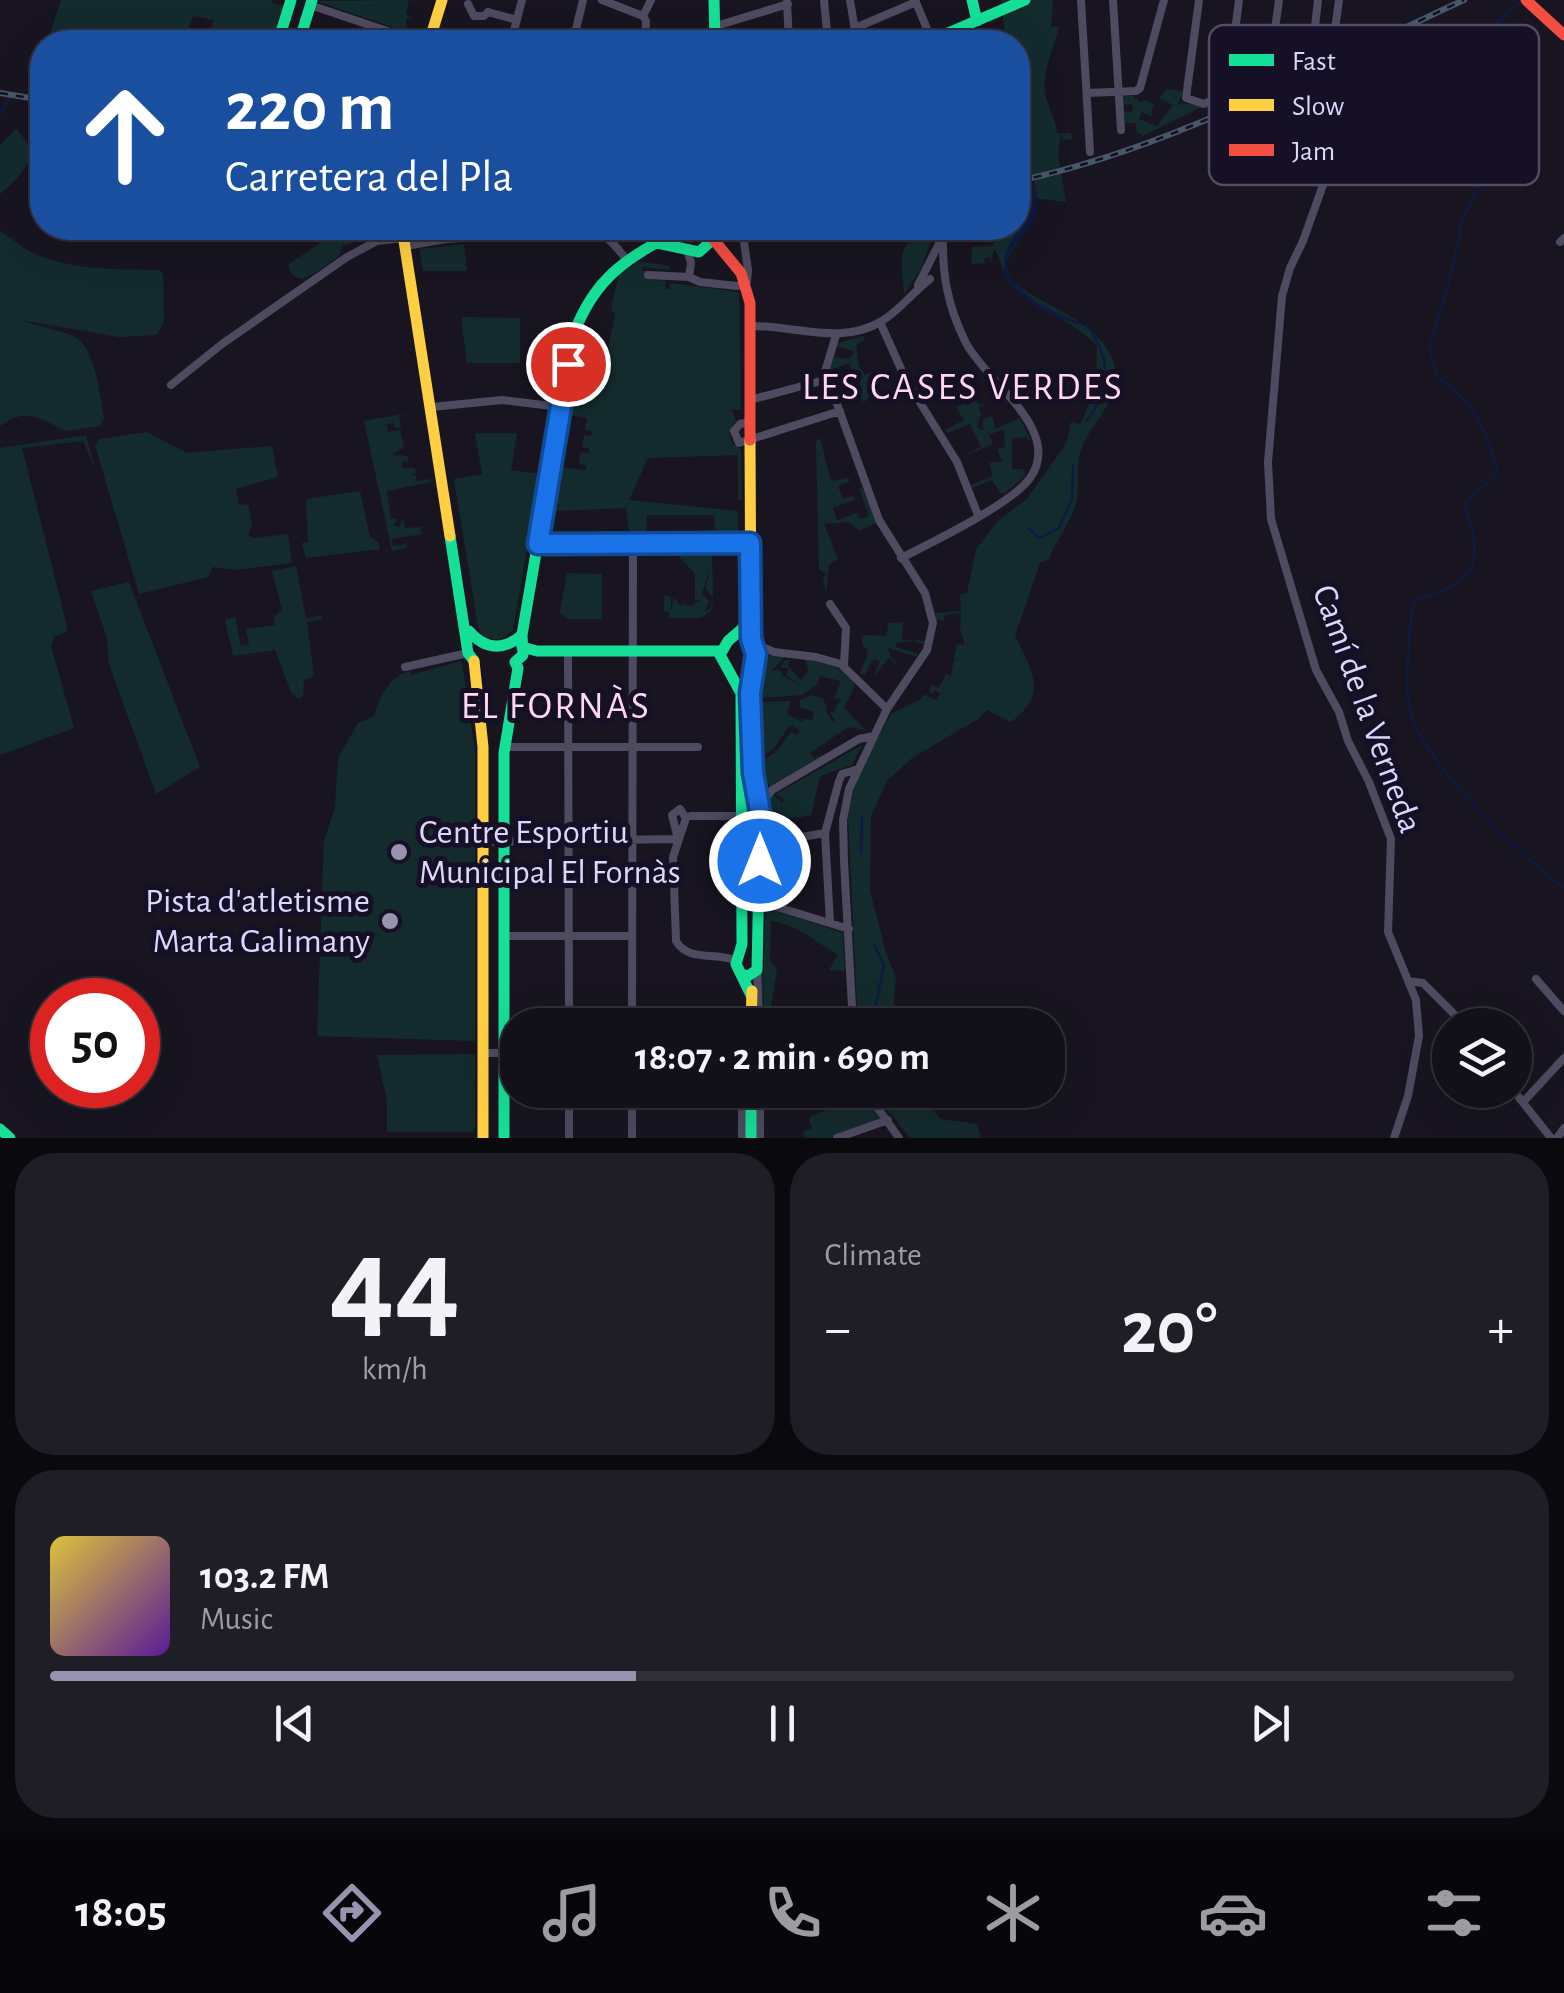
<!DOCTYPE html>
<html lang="en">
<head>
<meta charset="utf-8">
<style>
	:root { --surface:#121019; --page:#1f1e26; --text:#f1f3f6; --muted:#9c9da2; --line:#313038; --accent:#9993b0 }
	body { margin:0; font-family:"Alegreya Sans",sans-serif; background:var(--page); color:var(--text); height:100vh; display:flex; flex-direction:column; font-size:38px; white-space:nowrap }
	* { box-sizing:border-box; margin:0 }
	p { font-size:32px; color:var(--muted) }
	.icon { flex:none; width:55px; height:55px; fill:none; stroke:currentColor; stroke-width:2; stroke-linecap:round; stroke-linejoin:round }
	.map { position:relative; height:1138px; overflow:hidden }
	.drawer { display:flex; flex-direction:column; gap:15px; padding:15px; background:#0a090e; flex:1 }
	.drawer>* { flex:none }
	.banner { position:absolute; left:30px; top:30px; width:1000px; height:210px; border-radius:40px; box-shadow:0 10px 40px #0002,0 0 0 2px var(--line); background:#1a4fa0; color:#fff; overflow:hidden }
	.controls { position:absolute; left:1432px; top:1008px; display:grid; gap:20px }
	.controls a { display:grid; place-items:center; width:100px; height:100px; border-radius:50%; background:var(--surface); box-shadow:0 10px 40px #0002,0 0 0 2px var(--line); font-size:50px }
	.speed { position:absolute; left:30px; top:978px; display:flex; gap:20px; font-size:50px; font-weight:700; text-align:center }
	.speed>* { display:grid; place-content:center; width:130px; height:130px; border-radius:50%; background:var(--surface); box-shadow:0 10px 40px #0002,0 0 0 2px var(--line); line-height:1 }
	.speed .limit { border:15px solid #d22; background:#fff; color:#111 }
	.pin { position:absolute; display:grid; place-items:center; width:85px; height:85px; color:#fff; margin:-42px; border:5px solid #fff; border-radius:50%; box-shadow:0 2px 10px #0007 }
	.me { position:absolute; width:110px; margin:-55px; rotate:0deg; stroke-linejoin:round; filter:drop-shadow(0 0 8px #0008) }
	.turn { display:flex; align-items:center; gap:35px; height:210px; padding:0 30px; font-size:45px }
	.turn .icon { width:130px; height:130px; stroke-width:2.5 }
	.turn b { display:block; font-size:70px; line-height:85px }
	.big { font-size:75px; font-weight:600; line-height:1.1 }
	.drawer .widget { flex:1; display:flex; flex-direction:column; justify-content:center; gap:15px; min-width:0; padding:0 35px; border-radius:40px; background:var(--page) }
	.drawer .dial { align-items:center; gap:0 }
	.dial b { font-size:130px; line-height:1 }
	.song { display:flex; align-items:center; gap:30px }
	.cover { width:120px; height:120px; border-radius:15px; background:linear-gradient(135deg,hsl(50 70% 55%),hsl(270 70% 35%)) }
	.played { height:10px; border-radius:5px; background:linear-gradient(90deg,var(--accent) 40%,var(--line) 40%) }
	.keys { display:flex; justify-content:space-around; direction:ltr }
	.heat { display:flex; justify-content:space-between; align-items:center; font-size:55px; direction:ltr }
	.drawer .tiles { flex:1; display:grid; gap:15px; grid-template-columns:1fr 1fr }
	.widget:last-child { grid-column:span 2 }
	.trip { position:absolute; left:500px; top:1008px; width:565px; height:100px; border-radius:40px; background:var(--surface); box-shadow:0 10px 40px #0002,0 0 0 2px var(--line); font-weight:600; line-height:100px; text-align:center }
	.dock { display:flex; height:160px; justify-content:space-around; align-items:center; background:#07060a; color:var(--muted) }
	.dock .icon { width:70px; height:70px }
	.dock .current { color:var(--accent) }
	.dock b { font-size:45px; color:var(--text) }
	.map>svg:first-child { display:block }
	.green { fill:#142b2e }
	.water { fill:#0d1b40 }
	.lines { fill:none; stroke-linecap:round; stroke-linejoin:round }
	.stream { stroke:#0d1b40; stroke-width:2.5 }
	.street { stroke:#4e4b61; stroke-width:8 }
	.fast { stroke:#16e098; stroke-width:11 }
	.slow { stroke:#ffcf43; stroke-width:11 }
	.jam { stroke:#f24e42; stroke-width:11 }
	.rail-casing { stroke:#47586a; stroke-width:6 }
	.rail { stroke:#161026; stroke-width:2.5; stroke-dasharray:8; stroke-linecap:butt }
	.street-bridge { stroke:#4e4b61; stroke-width:8 }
	.route-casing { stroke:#114b97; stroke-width:25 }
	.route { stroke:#1a73e8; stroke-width:18 }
	.poi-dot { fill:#9993b0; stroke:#161026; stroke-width:4 }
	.labels { text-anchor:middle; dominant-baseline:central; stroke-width:10; stroke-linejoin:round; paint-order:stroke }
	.street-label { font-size:35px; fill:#ded7fd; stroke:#161026 }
	.poi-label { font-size:35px; fill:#ded7fd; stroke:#161026; text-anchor:start }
	.neighbourhood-label { font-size:38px; letter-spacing:2.5px; fill:#fed9ed; stroke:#161026 }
	.key { fill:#161026; stroke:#524c66; stroke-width:2.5 }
	.key-label { font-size:28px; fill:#ded7fd }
</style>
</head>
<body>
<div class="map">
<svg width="1564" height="1138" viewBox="0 0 1564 1138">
	<rect width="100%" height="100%" fill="#181521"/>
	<path class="green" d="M61 0H272L273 4 284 5 273 41 256 36 254 41 230 37 231 31 212 28 213 20 193 16 185 35 207 42H228H47Z
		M409 0 406 14 411 18H406L407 32 316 1Z
		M1001 0H1053L1051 27H1059C1055 45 1041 74 1045 93 1048 107 1055 117 1057 133H1071L1072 139 1063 140 1061 135 1058 154 1066 202 1033 198C1033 205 1033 214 1031 221 1025 236 1006 252 1006 268 1006 299 1113 314 1116 375 1117 404 1090 424 1081 450 1075 467 1080 486 1076 503 1071 522 1056 540 1049 559L1040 563 1015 636C1032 671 1049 693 1011 722L987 710 978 719 912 758 887 781 871 816 870 891 886 953 896 977 892 1025H858L848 816 852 794 861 768 892 713 920 700 925 694 934 700 938 699 940 693 934 690 933 694 929 691 932 685 939 688 946 674 951 676 954 659 966 662 954 658 957 644 965 645 960 628 961 613 945 615 944 621 936 620V613L961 611 960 595 967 593 976 549 999 520 1027 499 1067 442 1071 422 1081 424 1096 386 1097 346C1073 320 1036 309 1011 285 1001 274 1003 260 994 249L990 263V258H983L986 263 971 264 972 247 994 246 991 228H1018V186L1020 185 1018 42H1006Z
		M1167 89 1183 91 1177 107 1181 103 1204 106 1139 138 1143 134 1137 133 1135 123H1125L1124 112 1133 111 1132 104 1123 105V96H1133L1141 103 1144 100 1155 104 1151 111 1152 116 1142 112 1139 119 1157 126 1173 105 1159 98Z
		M16 129 35 152 18 178 0 194V145Z
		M0 231C11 237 21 247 33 253 72 271 116 269 158 270L163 274 164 321 157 335 119 337 21 320C38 327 59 329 75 337 95 347 100 396 104 418L100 426 65 431C42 419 26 406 0 426Z
		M337 231 347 232 355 242 343 246 339 256C329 263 313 276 301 279L292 275 288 265Z
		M932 232 934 234 921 268 904 294C903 261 891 243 932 232Z
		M464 244 467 271H423L419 249Z
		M638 261 670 266V270L643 267 641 270 646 271V279L666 281 665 289H669L670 283 739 292 741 410 731 409 736 420 729 433 732 443 741 449 742 500H738V455L648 458 629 500 738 511V537H693V531L715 530 714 515H647L646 531 652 532V537H630L626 508 555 511 551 535H564L566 532 565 537H550L549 534 553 509 561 505 554 503 560 467 586 470V465L579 464 581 452 589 453V448L582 447 584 435 591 436 592 431 585 430 587 418 569 415 575 379 586 381 591 368H604L615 315 611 308 619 274Z
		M461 317 520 318V363H467Z
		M863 336 865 340 856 344 859 366 865 375 873 372 879 388 864 402 857 394 850 396 841 394 861 386 857 376 837 382 832 377 852 372 849 363 830 370 834 357 847 359 853 355V351L837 346 838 343Z
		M1000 396 979 407 981 414 977 427 984 431 982 420 992 416 996 429 1020 418 1032 444 1026 437 1012 438V469H1023L1025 476 1004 494 1000 493 992 480 972 488 971 485 993 476 989 463 1002 461 997 449 1005 447 1004 429 991 434 987 432 993 442 991 445 960 458 981 447 970 424 947 433 945 430 964 420 956 407 965 403 968 406 973 399 981 405Z
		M408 413 399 416 401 427 395 428 393 423 381 426H387L388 432 400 430 404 447 392 455 408 456 409 461 402 462V468H415L416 473 411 475H416L417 481 431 479V482L387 491 391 519H397L393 525 400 527 402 518 405 528 421 527 422 534 392 539 393 546 406 544 407 548 392 551 364 421Z
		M147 432 187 453 272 446 278 477 236 489 239 505 248 504 252 526 248 535 253 538 288 534 292 563 235 570 213 567 208 577 139 594 95 445 99 439Z
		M475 433H517L511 470 540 474 513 630 500 640 484 637 478 627 454 479 482 474Z
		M86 435 95 469 83 441 22 448 67 626V631L54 637 51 646 74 728 0 755V448Z
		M820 438 831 481 849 478 850 481 838 486 843 499 853 496 854 500 833 508 837 520 857 513 860 519 869 516 859 488 862 487 876 523 859 531 849 522 824 524 838 559 829 564 826 593 823 579 826 574 819 569 816 441Z
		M360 491 370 537 379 542 380 549 306 558 302 543 308 542 306 499Z
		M672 549H712L713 598 706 588 710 566 702 594 709 601 705 612 711 608 712 599 713 609 701 618H669V612L664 611V595L671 597V610L674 597 681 607 682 604 692 606 701 599 695 601V574Z
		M296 566 306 619 321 615 322 619 307 622 314 676 304 680 303 696 298 699 291 692 275 650 233 656 225 620 235 617 241 646 249 644 246 629 275 625 274 617 282 610 272 571Z
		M567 573 602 574V619H567L560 613Z
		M129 582 200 767 156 794 109 664 107 638 91 591Z
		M903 622 902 640 926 641 924 644 913 641 896 643V647L918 654 917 657 888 648 890 656 902 669 889 658 873 677 880 661 873 660 865 674H860C863 660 874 655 862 644V635L886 636 889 623Z
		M768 656 785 657 770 672 779 669 783 676 801 686 787 676 788 668H781L784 661 789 660 788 666 801 680 809 671 805 659 828 663 850 674 855 685 844 708 866 730 848 727 810 753 814 758 825 754 770 786 765 781V759L777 751 791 732 797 735 800 730 790 725 774 748 765 755 762 702 791 701 787 714 802 722 803 719 812 720 814 712 799 707 800 700 811 695 822 698 827 706 826 712 833 722 835 720 829 711 837 713 834 710 841 699 834 698 841 681 820 676 817 685 802 695 762 698V663Z
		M462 661 475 753V1041L317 1036 324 841 335 807 338 758 358 723 374 716C379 697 390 675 411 671L410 675Z
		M862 745 852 765 820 776 811 815 771 823V878L765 879 764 820 771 797 774 795 782 803 784 799 776 794Z
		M765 892H771V909L843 933 845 971 829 970 838 955C817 942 796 924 771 921L770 960 777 970 768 1025H764V969L763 1025 759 977 764 968Z
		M475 1054V1127L472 1132H387V1101L377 1055Z
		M842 1090H860L881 1120 830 1138H805L803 1132 812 1128 809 1119 811 1116 837 1106 834 1098 843 1095Z
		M872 1090H920L940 1119 977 1124 981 1138H910Z"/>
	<path class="water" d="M1018 122C1025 149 1037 178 1037 206 1037 222 1022 235 1013 247 985 287 1061 314 1087 326 1057 321 1020 302 1004 274L1005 252 1032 208 1018 143Z"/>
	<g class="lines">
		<path class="stream" d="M1519 3C1510 12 1496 22 1492 33 1484 55 1518 107 1515 135L1477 189 1463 219 1450 279 1429 347 1438 376 1464 400 1479 420 1495 461 1497 474 1466 502C1464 514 1471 522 1473 534 1483 580 1452 587 1416 600L1413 606C1409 628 1404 694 1411 714 1428 767 1519 855 1564 888
			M0 113 9 99
			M1086 422C1112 388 1111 359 1087 325
			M1029 529 1039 538 1059 528 1072 499 1073 465
			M861 853 862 816
			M872 1025 884 965 874 945"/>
		<path class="street" d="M602 0 643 16
			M824 0 828 42
			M850 0 857 42
			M915 0 932 41
			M1081 0 1090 152
			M1113 0 1121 130
			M1199 0 1186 98 1204 104 1312 53 1318 0
			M787 2 789 42
			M468 4 474 16H484L488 12
			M310 5 414 40
			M488 12 517 20
			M716 26 788 4
			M855 28 916 2
			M511 42 522 0
			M573 42 583 0
			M645 42 646 21 643 16 651 0
			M1336 50 1333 44 1339 0
			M1342 65 1332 91 1333 157 1303 241 1290 268 1282 296 1268 462 1271 519 1316 670 1339 712 1348 741 1369 782 1391 839 1388 932 1416 1000 1419 1036 1408 1096 1394 1138
			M1269 73 1279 0
			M1332 91 1463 118 1476 107 1473 80 1486 77
			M1087 93 1136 91 1140 88 1164 0
			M1227 93 1239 0
			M742 228 748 270 747 282
			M1560 242 1564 238
			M406 246 446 239 586 230C606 232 614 244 626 259
			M687 250 691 263 689 277
			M648 275 689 277 700 282 737 286
			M918 285 947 228
			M880 322 906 380 957 462 978 515
			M750 326C795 325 841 346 882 321 900 310 913 292 930 279
			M836 335 825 372 828 379 879 520 925 593 933 623 927 650 887 709 849 789 843 820 844 861 853 1025
			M171 385 222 344 347 257 377 241 404 238
			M750 400 828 379
			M432 407 502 400 561 407
			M750 422 740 424 734 431 739 443 840 411
			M538 544 750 543
			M901 558C931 543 1013 503 1030 478 1064 430 986 382 966 343 947 305 942 274 943 233
			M830 604 846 628 844 666
			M753 643 774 652 816 657 841 664 887 709
			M568 651 569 1025
			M405 667 468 653
			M510 747H564
			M573 747H630
			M636 747H698
			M759 807 772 790 859 739 874 736
			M691 816H742
			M678 839 672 815 680 809 686 818 673 857 676 941C689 963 717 951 737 961
			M779 841 825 833
			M483 842 678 839
			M774 893V906L849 929
			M830 923 825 833 839 781 842 774 855 770
			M509 936H565
			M572 936H630
			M757 970 759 1025
			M1536 979 1564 1011
			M1408 981 1423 983 1465 1025
			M632 1025 633 544
			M484 1053H518
			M865 1090 899 1138
			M1513 1090 1551 1138
			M1524 1101 1564 1058
			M569 1138V1090
			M632 1138V1090
			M742 1138V1090
			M760 1138V1090
			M837 1138 888 1120
			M1557 1138 1564 1128"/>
		<path class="fast" d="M714 0 715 42
			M972 0 977 21
			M278 42 291 0
			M299 42 312 0
			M927 42 1025 0
			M657 243 699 252 709 243V236
			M450 536 468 653 474 661
			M750 622 728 641 720 655 741 693 742 944 736 964 751 995
			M469 631C485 650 503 651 522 635
			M522 647 537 651H721
			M515 662 523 655 522 635 573 336C595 275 629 257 684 228
			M741 974 748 976 757 970 760 822 753 773 750 693 756 658 755 646 747 636
			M751 1090V1138
			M0 1129 10 1138
			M504 1138V753L518 668 515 662"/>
		<path class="slow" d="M429 42 442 0
			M402 228 450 536
			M750 440 751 639
			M474 661 483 747V1138
			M751 1025 752 991"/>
		<path class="jam" d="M1526 0 1564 35
			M704 228 741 273 750 303V440"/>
		<defs>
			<path id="rail" d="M0 93 42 100
				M1018 181C1174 148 1320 66 1464 0"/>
		</defs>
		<use href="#rail" class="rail-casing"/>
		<use href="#rail" class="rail"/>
		<path class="street-bridge" d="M1336 50 1342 65"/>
	</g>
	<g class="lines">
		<defs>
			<path id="route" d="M568 364 538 544 750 543 751 639 756 654 750 693 753 773 760 812V861"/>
		</defs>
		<use href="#route" class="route-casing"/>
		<use href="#route" class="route"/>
	</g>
	<g class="poi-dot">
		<circle cx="399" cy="852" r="10"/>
		<circle cx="390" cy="921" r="10"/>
	</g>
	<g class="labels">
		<g class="street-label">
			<text transform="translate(1367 709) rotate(70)">Camí de la Verneda</text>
		</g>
		<g class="poi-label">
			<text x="419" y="832">Centre Esportiu<tspan x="419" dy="40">Municipal El Fornàs</tspan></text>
			<text x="370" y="901" text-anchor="end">Pista d'atletisme<tspan x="370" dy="40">Marta Galimany</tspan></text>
		</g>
		<g class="neighbourhood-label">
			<text x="963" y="388">LES CASES VERDES</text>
			<text x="556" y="707">EL FORNÀS</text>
		</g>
	</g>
	<rect x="1209" y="25" width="330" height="160" rx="15" class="key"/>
	<rect x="1229" y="54" width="45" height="12" fill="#16e098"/>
	<rect x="1229" y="99" width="45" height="12" fill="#ffcf43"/>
	<rect x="1229" y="144" width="45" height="12" fill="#f24e42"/>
	<g class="key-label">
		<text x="1292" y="70">Fast</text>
		<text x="1292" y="115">Slow</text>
		<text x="1292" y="160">Jam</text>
	</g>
</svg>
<div class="controls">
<a><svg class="icon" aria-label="layers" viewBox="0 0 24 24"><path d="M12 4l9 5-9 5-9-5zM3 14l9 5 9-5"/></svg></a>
</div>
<div class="speed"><div class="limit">50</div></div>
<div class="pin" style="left:568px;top:364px;background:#d93025"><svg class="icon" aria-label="arrive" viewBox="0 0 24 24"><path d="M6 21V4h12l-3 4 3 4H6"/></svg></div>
<svg class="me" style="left:760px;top:861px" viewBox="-20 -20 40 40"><circle r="17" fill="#1a73e8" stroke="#fff" stroke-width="3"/><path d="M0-11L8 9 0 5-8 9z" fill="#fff"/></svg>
<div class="trip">18:07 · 2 min · 690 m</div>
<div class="banner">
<div class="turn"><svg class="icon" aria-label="ahead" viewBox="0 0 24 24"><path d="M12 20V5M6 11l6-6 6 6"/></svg><div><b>220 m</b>Carretera del Pla</div></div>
</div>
</div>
<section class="drawer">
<div class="tiles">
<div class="widget dial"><b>44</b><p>km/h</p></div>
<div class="widget"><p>Climate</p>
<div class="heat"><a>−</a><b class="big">20°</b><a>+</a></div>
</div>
<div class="widget">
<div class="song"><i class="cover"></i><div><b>103.2 FM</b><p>Music</p></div></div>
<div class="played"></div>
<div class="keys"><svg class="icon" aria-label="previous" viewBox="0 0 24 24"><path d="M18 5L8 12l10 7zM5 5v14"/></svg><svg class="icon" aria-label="pause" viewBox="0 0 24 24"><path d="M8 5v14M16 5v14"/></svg><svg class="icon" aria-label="next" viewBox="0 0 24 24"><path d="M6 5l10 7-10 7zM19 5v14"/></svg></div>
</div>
</div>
</section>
<nav class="dock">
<b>18:05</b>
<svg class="icon current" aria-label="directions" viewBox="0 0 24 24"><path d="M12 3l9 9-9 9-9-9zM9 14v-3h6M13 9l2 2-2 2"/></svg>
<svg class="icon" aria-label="music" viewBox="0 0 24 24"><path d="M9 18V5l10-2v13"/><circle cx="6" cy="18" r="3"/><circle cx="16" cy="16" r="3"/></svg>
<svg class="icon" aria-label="phone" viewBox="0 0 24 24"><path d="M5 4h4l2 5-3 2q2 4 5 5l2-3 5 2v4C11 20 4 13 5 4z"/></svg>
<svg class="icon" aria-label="climate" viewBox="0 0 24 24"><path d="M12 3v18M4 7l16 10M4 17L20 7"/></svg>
<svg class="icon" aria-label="car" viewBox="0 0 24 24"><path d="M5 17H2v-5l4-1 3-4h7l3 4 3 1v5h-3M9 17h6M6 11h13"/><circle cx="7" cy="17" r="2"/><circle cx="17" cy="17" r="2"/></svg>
<svg class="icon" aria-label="filters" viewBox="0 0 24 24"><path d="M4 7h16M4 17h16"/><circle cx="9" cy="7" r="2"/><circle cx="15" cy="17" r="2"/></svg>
</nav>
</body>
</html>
